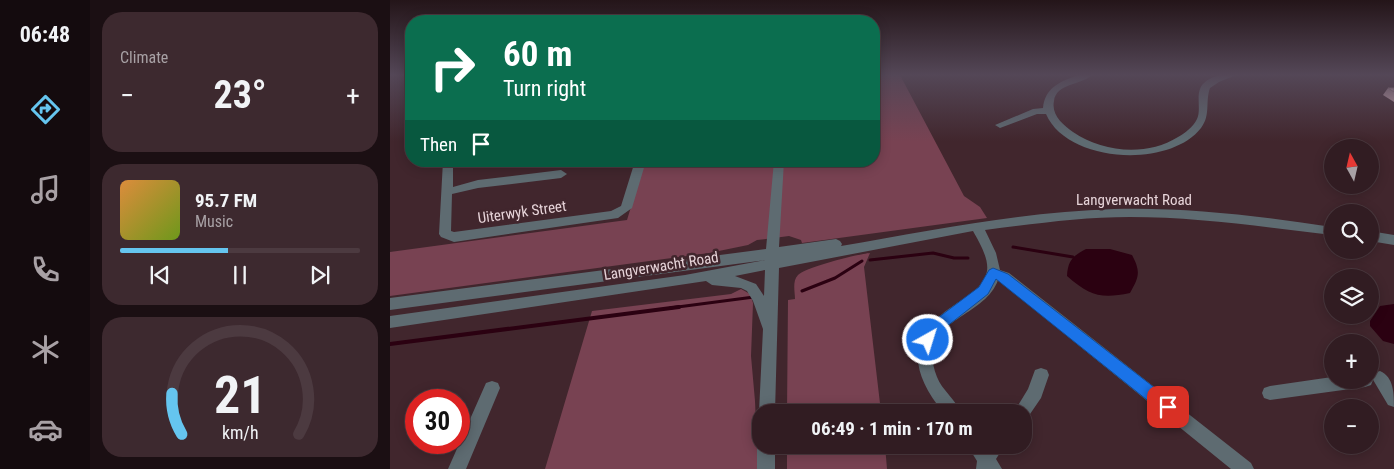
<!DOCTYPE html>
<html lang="en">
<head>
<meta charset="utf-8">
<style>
	:root { --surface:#311c22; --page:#3d292f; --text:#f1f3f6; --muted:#a8a1a5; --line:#4c3a40; --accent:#65c5ef }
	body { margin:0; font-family:"Roboto Condensed",sans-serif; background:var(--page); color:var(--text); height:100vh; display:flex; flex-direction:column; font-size:19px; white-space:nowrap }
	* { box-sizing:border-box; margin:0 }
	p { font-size:16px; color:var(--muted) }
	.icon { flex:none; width:28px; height:28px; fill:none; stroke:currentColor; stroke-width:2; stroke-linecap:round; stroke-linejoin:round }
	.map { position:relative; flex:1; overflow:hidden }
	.details { display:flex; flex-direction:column; gap:12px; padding:12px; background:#1b0f13; width:300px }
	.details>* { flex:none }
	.guide { position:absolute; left:15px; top:15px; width:475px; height:152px; border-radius:20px; box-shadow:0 2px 12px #0003,0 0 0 1px var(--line); background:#0b6e4f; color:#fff; overflow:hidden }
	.needle { width:32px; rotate:352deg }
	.controls { position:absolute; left:934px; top:139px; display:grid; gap:10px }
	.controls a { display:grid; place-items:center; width:55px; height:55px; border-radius:50%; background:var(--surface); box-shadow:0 2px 12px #0003,0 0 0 1px var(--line); font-size:25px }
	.speed { position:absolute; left:15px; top:389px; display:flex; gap:10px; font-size:25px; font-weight:700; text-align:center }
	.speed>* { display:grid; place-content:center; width:65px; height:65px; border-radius:50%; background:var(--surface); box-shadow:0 2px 12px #0003,0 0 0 1px var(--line); line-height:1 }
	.speed .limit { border:8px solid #d22; background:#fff; color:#111 }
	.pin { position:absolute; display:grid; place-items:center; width:42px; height:42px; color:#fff; margin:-21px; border-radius:10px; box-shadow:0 2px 8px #0006 }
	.me { position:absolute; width:55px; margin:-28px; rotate:39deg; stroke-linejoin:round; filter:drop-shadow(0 0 4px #0008) }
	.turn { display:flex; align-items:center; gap:18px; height:105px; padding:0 15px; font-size:22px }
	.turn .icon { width:65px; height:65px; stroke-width:2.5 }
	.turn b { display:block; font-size:35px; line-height:42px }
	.then { display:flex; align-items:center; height:48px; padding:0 15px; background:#0003; gap:10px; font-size:19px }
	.big { font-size:38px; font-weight:700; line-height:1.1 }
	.details .tile { flex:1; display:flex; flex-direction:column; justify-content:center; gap:8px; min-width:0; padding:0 18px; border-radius:20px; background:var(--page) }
	.details .dial { align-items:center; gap:0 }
	.dial svg { height:130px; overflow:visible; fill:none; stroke:var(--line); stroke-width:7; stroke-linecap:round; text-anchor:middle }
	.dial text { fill:var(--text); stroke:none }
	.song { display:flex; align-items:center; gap:15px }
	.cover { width:60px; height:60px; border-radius:8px; background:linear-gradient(135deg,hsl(30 70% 55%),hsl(80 70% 35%)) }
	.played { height:5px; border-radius:2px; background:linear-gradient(90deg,var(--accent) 45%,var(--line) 45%) }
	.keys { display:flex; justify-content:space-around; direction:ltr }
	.heat { display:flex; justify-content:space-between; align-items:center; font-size:28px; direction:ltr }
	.trip { position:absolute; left:362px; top:404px; width:280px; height:50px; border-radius:20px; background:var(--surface); box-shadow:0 2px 12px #0003,0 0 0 1px var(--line); font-weight:700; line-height:50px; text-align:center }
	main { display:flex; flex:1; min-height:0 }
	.tab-bar { display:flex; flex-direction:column; width:90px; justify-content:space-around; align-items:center; background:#140b0e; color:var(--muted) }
	.tab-bar .icon { width:35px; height:35px }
	.tab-bar .current { color:var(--accent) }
	.tab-bar b { font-size:22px; color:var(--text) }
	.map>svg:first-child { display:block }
	.green { fill:#784252 }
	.water { fill:#2b0111 }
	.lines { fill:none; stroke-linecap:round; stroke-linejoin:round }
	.stream-far1 { stroke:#2b0111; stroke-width:3 }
	.stream { stroke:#2b0111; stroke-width:4 }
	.minor { fill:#5e6b71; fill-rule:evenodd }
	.wall { fill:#d6b2bb }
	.building { fill:#f9cfd9; stroke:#ae9198 }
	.route { fill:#1a73e8; stroke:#114b97 }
	.labels { text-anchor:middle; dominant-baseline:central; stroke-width:5; stroke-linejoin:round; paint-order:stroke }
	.street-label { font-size:15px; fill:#e7d4d9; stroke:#41262d }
</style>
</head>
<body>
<main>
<nav class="tab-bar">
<b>06:48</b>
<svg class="icon current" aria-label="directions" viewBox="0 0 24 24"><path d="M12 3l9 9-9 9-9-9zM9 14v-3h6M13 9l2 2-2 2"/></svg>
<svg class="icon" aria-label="music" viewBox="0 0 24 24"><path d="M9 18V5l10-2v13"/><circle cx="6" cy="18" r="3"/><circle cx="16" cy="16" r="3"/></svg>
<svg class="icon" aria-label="phone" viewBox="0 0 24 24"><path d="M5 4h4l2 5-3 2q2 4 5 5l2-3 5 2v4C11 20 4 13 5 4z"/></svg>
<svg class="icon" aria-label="climate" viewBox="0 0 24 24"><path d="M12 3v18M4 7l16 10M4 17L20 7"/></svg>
<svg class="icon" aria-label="car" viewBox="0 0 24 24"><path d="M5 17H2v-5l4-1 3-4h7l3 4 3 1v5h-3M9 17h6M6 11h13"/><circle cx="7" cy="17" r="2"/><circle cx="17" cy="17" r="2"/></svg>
</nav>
<section class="details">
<div class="tile"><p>Climate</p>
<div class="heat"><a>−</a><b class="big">23°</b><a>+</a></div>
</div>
<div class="tile">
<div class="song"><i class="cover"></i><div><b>95.7 FM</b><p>Music</p></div></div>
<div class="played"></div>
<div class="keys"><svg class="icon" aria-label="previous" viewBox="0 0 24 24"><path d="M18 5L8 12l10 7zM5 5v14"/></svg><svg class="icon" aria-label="pause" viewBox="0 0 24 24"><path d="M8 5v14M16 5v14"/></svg><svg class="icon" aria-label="next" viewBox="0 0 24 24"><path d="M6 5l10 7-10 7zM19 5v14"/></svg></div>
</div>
<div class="tile dial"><svg viewBox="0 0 100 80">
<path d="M14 69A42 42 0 1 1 86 69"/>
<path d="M14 69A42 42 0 0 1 8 44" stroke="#65c5ef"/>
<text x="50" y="56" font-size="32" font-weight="700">21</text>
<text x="50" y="72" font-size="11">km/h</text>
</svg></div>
</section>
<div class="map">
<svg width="1004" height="469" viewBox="0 0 1004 469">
	<rect width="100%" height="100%" fill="#41262d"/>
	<path class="green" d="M484 75H510L574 196 590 207 597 218 412 243 411 240 399 236 367 240 358 245 319 253 0 296V252L237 220 255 161H484Z
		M480 253 474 267 491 412H397L398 300 405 299C405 292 402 281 408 275 416 267 468 254 480 253Z
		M351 289 360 294 363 303 361 356 365 401 368 469H155L202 311 341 294Z
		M397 445H495L497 469H397Z"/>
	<path class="water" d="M696 249H720L742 255C751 272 749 277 740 293 711 299 700 296 677 276 678 260 683 256 696 249Z
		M1004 304V344L993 341 980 326V321L990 306Z"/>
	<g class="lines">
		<path class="stream-far1" d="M623 247 683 257
			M480 260 543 253 564 258H578
			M412 291 445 278 472 261
			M280 308 364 297"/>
		<path class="stream" d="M0 344 289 307"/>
		<path class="minor" d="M689 75H702C692 85 666 83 664 101 661 115 673 125 683 132 712 152 756 157 788 137 795 133 803 127 807 119 812 108 804 92 814 83 823 74 835 75 846 75L829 82 820 88C815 102 821 115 811 128 779 169 677 163 656 114H647L610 128 605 125 643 109 653 108C655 87 671 81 689 75Z
			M53 161H63V187L88 180 171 170 177 174 171 178 88 188 62 194 61 231 64 232 221 211 231 206 245 161H256L242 208 228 218 64 242 51 237 49 234Z
			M384 161H394L389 247 446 239 450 241 452 244 451 246C542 230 632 212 724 209 796 207 871 216 942 227V235C875 227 807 217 740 217 691 217 643 224 595 230L606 253 610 270 619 273 861 463 864 469H841L608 280C594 320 524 319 547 377 552 390 565 399 571 412H553C520 372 516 337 563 306 576 297 594 288 597 271 599 258 589 242 583 231L389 268 385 412H371V417L369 412 373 329 363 301 357 291 351 288 322 285 316 281 0 328V316L295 275 376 260 0 310V298L376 249ZM375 270 374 296 366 284 345 276Z
			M980 231 1004 235V245L980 241Z
			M651 368 657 370 659 375 651 398 638 417 634 419V412H624L638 389 645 370Z
			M990 371C1004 377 1004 394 1004 407L998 405 982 378 984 373Z
			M980 375 983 380 981 385 975 387 880 400 874 398 872 393 874 388 880 386 942 377V380H980Z
			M102 381 108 383 110 388 76 469H58L96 383Z
			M371 438V445H385V469H367V445Z
			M577 445H615L606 459 612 469H586L587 461Z"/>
	</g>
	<path class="wall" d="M998 88H1004V102L993 95Z"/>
	<path class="building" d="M998 88H1004V92Z"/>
	<linearGradient id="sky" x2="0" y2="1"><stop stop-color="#241519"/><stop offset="0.53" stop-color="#544757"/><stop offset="1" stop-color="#544757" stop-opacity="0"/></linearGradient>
	<rect width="1004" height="141" fill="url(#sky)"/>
	<path class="route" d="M603 268 618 274 783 402 785 407 783 412 778 414 772 412 606 279 598 294 551 331 543 344 538 346 533 344 531 340 541 323 589 287 599 270Z"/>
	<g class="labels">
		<g class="street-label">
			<text x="744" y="200">Langverwacht Road</text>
			<text transform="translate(132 212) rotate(-8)">Uiterwyk Street</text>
			<text transform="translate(271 266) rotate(-9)">Langverwacht Road</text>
		</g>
	</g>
</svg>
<div class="controls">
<a><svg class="needle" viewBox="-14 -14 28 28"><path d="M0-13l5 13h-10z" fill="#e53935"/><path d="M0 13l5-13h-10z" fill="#a8a1a5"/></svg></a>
<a><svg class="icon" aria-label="search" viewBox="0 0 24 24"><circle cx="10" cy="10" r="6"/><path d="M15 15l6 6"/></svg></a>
<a><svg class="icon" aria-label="layers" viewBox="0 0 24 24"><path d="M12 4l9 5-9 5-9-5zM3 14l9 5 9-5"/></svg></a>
<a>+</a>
<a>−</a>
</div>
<div class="speed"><div class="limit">30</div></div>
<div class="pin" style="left:778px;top:407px;background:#d93025"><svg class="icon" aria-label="arrive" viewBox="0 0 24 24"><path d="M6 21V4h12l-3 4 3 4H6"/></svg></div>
<svg class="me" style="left:538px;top:340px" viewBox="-20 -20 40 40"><circle r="17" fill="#1a73e8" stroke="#fff" stroke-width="3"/><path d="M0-11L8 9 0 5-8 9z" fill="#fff"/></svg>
<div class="trip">06:49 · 1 min · 170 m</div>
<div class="guide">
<div class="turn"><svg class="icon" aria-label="right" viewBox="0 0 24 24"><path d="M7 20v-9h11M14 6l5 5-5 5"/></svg><div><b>60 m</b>Turn right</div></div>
<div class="then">Then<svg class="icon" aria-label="arrive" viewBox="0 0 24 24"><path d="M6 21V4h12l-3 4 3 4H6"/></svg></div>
</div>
</div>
</main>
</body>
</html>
